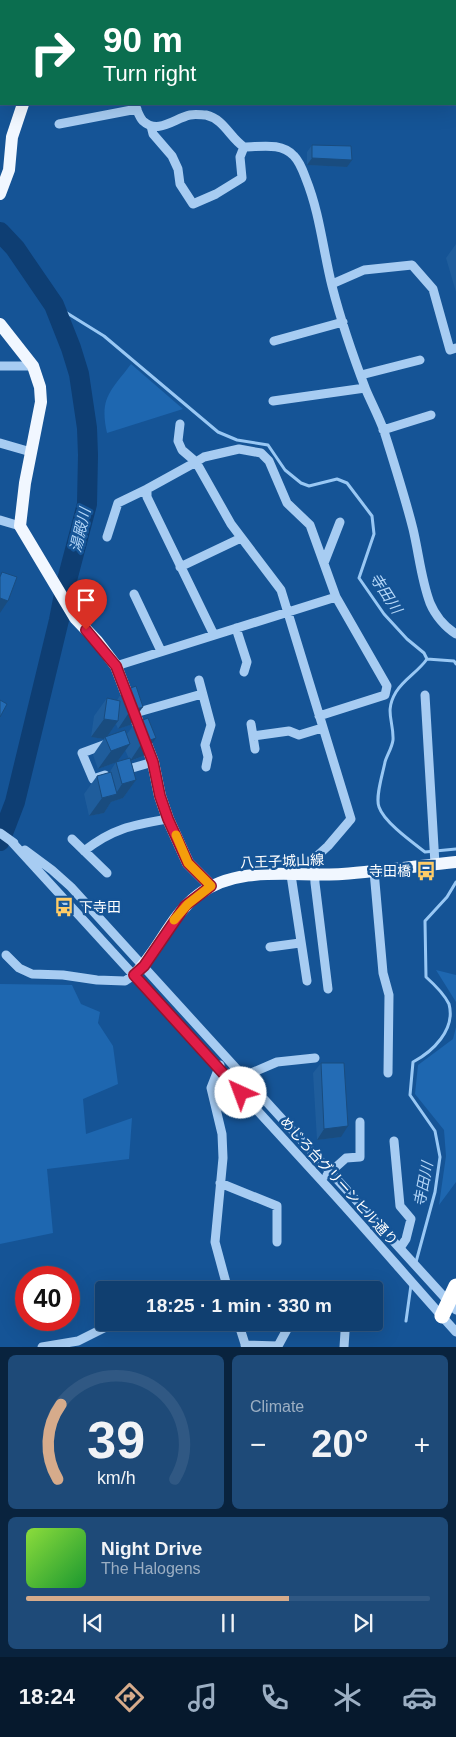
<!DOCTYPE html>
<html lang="en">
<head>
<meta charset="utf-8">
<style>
	:root { --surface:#103f70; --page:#1e4a78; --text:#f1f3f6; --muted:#9cafc3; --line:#305883; --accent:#d6ab8b }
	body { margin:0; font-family:Arial,"Noto Sans JP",sans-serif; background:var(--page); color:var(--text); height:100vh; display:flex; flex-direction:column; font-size:19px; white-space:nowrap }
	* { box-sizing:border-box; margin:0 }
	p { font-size:16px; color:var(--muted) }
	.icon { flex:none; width:28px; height:28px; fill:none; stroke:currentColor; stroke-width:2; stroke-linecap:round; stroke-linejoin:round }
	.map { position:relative; height:1347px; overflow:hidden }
	.sheet { display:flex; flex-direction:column; gap:8px; padding:8px; background:#09233e; flex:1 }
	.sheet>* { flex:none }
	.guide { position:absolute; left:0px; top:0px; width:456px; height:105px; box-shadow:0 5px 20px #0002,0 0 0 1px var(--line); background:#0b6e4f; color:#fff; overflow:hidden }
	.speed { position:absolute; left:15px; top:1266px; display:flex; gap:10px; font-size:25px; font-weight:700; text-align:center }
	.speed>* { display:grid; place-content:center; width:65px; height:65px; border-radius:50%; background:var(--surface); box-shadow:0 5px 20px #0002,0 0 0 1px var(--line); line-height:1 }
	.speed .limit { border:8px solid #d22; background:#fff; color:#111 }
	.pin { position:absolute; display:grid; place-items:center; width:42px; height:42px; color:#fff; margin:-51px -21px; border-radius:50% 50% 50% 0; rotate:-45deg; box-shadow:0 0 5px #0007 }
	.pin .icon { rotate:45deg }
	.me { position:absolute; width:55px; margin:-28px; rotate:317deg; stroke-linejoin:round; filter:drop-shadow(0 0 4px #0008) }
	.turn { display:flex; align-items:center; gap:18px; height:105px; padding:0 20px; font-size:22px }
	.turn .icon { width:65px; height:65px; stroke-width:2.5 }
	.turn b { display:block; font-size:35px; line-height:42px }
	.big { font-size:38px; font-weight:700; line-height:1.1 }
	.sheet .widget { flex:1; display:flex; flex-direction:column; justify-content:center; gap:8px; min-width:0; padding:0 18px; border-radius:8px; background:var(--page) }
	.sheet .dial { align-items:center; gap:0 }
	.dial svg { height:130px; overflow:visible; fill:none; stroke:var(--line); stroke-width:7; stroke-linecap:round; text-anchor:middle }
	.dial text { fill:var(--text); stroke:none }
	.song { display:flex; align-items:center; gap:15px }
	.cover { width:60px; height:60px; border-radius:8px; background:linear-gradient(135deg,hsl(90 70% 55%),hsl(130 70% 35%)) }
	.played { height:5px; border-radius:2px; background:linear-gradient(90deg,var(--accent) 65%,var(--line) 65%) }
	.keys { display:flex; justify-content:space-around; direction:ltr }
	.heat { display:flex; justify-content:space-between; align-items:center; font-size:28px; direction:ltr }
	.sheet .tiles { flex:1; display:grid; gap:8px; grid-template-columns:1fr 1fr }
	.widget:last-child { grid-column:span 2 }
	.trip { position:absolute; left:95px; top:1281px; width:288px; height:50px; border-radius:5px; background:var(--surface); box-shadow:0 5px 20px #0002,0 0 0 1px var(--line); font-weight:700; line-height:50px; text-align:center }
	.menu { display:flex; height:80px; justify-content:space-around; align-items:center; background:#06192d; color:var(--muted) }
	.menu .icon { width:35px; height:35px }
	.menu .active { color:var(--accent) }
	.menu b { font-size:22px; color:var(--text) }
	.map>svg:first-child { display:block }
	.green { fill:#1e67b0 }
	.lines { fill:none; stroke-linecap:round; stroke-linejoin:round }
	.stream { stroke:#99c8f4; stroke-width:3 }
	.river { stroke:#0e3e73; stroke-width:20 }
	.minor { stroke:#a7ccf2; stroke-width:9 }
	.major { stroke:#f1f7ff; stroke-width:12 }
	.highway { stroke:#fff; stroke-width:15 }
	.wall { fill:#1f5d9c }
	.shaded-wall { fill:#194c7f }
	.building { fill:#246cb5; stroke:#194c7f }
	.route-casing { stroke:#92132f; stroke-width:12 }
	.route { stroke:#e11d48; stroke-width:9 }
	.slow { stroke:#f59e0b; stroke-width:9 }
	.labels { text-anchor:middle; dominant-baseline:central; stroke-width:5; stroke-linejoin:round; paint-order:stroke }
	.street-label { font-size:14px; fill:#fff; stroke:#155496 }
	.poi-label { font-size:14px; fill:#fff; stroke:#155496; text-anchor:end }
	.water-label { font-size:15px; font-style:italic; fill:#b3d6f8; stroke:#155496 }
</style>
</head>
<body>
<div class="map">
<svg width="456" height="1347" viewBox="0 0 456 1347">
	<rect width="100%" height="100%" fill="#155496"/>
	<path class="green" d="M131 364 183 409 107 433C99 397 111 391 131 364Z
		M436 970 456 975V1002Z
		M0 984 72 985 81 1004 100 1012 98 1023 113 1046 118 1084 83 1099 86 1134 132 1118 129 1159 47 1169 53 1233 0 1244Z
		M456 1027V1182L439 1205 446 1156 444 1130 415 1094 418 1065 453 1039Z"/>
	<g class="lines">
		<path class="stream" d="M54 305 104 336 218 432 237 440 268 445 285 470 301 483 309 486 337 479 347 483 372 516 374 534 359 578 384 614 407 639 424 653 427 659C418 672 404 679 396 692 384 712 394 721 393 740 392 748 387 755 385 762 383 773 375 797 379 807 384 822 412 842 425 852L456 849
			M427 659 454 661 456 664
			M416 1262 435 1192 440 1157 435 1131 410 1095 413 1062C432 1052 456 1030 449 1004 444 994 435 985 426 977L425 921 447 897 456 882
			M406 1321 411 1285"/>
		<path class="river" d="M0 232 15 248 54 305 71 348 79 374 87 428 88 455 87 504 66 584 59 620 15 802 0 841"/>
		<path class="minor" d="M115 0 116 1
			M431 0V1
			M75 1 77 0
			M270 1V0
			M0 75 1 74
			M455 75 456 78
			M134 104C137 109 139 117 143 121 158 135 175 118 190 115 195 114 202 115 206 115 224 119 230 138 244 147 261 147 281 142 294 156 300 162 303 171 306 179 320 214 323 250 332 286 341 321 353 356 366 390 372 404 379 417 384 431 394 463 405 497 413 529 419 554 421 579 430 603 435 615 445 627 456 634
			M59 124 137 109
			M151 126 153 134 172 156 178 169 180 184 193 204 216 194 242 178 240 157 244 147
			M332 284 364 270 412 265 433 289 450 350 456 348
			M274 341 343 322
			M0 366H33
			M361 375 420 360
			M273 401 365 388
			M180 424 178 441 182 450 196 462 231 524 281 590 351 819 328 846 317 856 314 863 315 883 328 989
			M383 430 431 415
			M0 443 31 452
			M0 520 20 526
			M107 537 118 503 147 489
			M324 563 340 522
			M180 567 241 538
			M134 594 161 651
			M236 628 247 662 244 672
			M214 635 147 497V489L196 462 204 457 239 449 261 453 269 461 287 503 310 525 336 597 387 686 385 695 319 716
			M116 666 336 597
			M199 680 211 725 205 745 208 757 206 767
			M425 695 435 864
			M135 713 202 694
			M251 724 255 749
			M253 736 289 731 299 735 322 728
			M122 771 153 762
			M105 775 93 779 82 753 109 743
			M0 833 14 843
			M72 839 107 873
			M11 841C114 953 217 1066 320 1179 366 1229 410 1281 456 1332
			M25 850 52 870 71 887 456 1310
			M84 851C113 828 133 825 168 819
			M374 871 383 973 389 995 388 1073
			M291 875 307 981
			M270 947 300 943
			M6 955 19 968 32 974 63 975 97 980 125 981 134 975
			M220 1065 211 1088 222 1134 223 1158 215 1242 228 1290
			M242 1077 277 1062 315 1058
			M394 1141 400 1206 411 1219 406 1239 400 1248
			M327 1175 346 1158 360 1157V1122
			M220 1183 277 1206V1242
			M238 1322 246 1347
			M343 1322 345 1332 344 1347
			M245 1345 278 1346 291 1322
			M42 1347 78 1341 116 1322"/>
		<path class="major" d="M0 12 1 13
			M0 194 9 170 12 137 23 104
			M0 324 33 366 40 387 41 402 25 483 20 526 75 618 97 641 116 666 153 762 160 796 168 819 188 863 211 886
			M134 975C159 951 170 916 198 895 238 864 295 877 342 874 380 871 418 866 456 862"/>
		<path class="highway" d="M442 1316 456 1286"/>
	</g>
	<path class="wall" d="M312 145 347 167 307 165V152Z
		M456 244V292L446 258Z
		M136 686 130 725 118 729 116 724 107 736 127 734 135 723 148 718 143 756 131 761 136 780 123 798 111 802 104 813 89 816 84 794 97 776 109 773 116 762 129 759 125 750 117 762 98 769 93 755 104 739 91 737 94 716 107 698 117 700 123 691Z
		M321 1063 341 1137 317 1140 313 1073Z"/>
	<path class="shaded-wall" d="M312 158 352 160 347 167 307 165Z
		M0 598 8 601 0 613Z
		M143 707 130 725 118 729 130 711Z
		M104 719 118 721 106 738 105 737 104 739 91 737Z
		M156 738 143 756 130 761 142 743Z
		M130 744 117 762 98 769 111 751Z
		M136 780 123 798 111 802 104 813 89 816 102 798 115 795 122 784Z
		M348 1126 341 1137 317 1140 324 1129Z"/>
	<path class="building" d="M312 145 351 146 352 160 312 158Z
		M2 572 17 577 8 601 0 598V577Z
		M136 686 143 707 130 711 123 691Z
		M107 698 120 701 118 721 104 719Z
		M0 700 7 704 0 717Z
		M148 718 156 738 142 743 135 723Z
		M125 730 130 744 111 751 105 737Z
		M130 758 136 780 122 784 116 762Z
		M111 772 117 794 102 798 97 776Z
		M321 1063H344L348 1126 324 1129Z"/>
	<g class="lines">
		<defs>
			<path id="route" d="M86 630 116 666 153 762 160 796 168 819 188 863 211 886 185 906 144 966 134 975 241 1093"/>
		</defs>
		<use href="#route" class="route-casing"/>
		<use href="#route" class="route"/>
		<path class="slow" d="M174 920 188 904 211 886 188 863 176 835"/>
	</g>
	<defs>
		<symbol id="bus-bare" viewBox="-9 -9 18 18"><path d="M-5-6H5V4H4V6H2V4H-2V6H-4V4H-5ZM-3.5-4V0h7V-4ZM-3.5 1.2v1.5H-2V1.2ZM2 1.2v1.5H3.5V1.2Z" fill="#ffcc67" stroke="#155496" stroke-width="2.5" paint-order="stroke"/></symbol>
	</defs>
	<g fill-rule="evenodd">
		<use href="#bus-bare" x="412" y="857" width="28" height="28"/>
		<use href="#bus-bare" x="50" y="893" width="28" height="28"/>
	</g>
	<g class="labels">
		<g class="street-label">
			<text transform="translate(282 861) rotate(-2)">八王子城山線</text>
			<text transform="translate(339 1181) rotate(48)">めじろ台グリーンヒル通り</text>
		</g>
		<g class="poi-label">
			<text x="411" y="871">寺田橋</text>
			<text x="79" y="907" text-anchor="start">下寺田</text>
		</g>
		<g class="water-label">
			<text transform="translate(80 530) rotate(-77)">湯殿川</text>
			<text transform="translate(386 593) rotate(57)">寺田川</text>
			<text transform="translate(423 1184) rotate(-79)">寺田川</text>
		</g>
	</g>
</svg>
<div class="speed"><div class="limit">40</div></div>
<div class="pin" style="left:86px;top:630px;background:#d93025"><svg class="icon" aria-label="arrive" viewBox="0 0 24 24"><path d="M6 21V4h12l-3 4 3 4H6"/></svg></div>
<svg class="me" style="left:241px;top:1093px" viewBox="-20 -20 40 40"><circle r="19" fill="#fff"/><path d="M0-13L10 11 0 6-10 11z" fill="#e11d48"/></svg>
<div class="trip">18:25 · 1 min · 330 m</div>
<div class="guide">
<div class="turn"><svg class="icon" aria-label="right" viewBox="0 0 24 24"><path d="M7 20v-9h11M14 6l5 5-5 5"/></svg><div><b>90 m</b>Turn right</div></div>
</div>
</div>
<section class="sheet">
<div class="tiles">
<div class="widget dial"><svg viewBox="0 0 100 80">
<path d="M14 69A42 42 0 1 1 86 69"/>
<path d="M14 69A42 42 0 0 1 16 23" stroke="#d6ab8b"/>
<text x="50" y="56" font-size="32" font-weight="700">39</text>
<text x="50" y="72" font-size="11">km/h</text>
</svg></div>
<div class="widget"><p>Climate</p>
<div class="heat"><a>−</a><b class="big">20°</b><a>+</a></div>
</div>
<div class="widget">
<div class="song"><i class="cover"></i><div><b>Night Drive</b><p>The Halogens</p></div></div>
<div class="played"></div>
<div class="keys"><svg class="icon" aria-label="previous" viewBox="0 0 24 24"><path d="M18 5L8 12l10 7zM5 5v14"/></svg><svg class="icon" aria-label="pause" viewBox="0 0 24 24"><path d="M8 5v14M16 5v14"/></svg><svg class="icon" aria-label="next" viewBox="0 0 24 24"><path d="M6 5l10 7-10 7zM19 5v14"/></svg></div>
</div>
</div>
</section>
<nav class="menu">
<b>18:24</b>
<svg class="icon active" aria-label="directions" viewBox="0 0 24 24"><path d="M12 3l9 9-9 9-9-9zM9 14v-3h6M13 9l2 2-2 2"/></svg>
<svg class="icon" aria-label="music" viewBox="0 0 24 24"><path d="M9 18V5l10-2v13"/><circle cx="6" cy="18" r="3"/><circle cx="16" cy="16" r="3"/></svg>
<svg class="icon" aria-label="phone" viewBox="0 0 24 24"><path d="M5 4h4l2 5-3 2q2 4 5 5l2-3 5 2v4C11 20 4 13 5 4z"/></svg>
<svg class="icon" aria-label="climate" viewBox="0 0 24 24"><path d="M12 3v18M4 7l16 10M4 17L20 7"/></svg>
<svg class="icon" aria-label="car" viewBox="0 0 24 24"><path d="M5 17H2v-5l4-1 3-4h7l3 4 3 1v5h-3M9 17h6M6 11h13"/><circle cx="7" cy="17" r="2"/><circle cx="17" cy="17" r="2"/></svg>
</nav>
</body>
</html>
